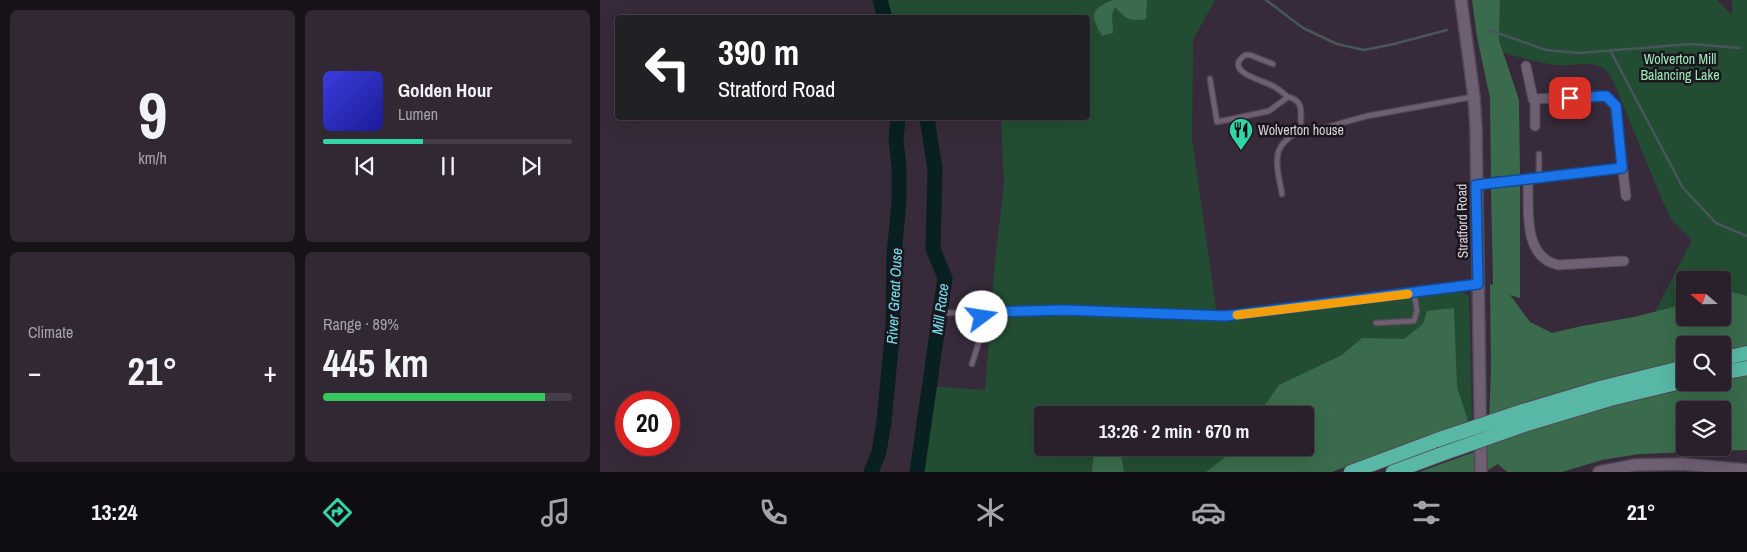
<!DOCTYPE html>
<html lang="en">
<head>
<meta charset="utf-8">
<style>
	:root { --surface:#29202c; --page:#312834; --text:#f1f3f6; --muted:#a5a3a9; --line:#453e48; --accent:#33d4a8 }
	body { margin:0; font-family:"Archivo Narrow",sans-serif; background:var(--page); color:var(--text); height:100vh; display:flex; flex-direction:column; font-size:19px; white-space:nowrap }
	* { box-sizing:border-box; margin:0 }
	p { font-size:16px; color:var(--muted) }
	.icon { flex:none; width:28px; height:28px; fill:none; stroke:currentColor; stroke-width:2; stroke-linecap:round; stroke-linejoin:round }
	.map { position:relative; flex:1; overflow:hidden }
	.sheet { display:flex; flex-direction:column; gap:10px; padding:10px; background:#171218; width:600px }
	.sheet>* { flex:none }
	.banner { position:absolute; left:15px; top:15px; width:475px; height:105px; border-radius:5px; box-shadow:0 5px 20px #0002,0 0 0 1px var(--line); background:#202124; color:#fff; overflow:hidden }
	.needle { width:32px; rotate:290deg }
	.buttons { position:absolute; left:1076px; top:271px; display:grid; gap:10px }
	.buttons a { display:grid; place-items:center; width:55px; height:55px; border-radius:5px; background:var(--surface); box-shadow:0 5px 20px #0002,0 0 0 1px var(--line); font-size:25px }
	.speed { position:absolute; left:15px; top:391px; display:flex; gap:10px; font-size:25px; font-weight:700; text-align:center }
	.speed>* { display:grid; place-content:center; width:65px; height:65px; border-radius:50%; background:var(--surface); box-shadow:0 5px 20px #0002,0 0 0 1px var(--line); line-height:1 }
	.speed .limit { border:8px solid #d22; background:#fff; color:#111 }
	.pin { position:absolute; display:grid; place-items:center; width:42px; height:42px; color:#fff; margin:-21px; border-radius:10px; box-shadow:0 2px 8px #0006 }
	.me { position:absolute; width:55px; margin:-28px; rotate:76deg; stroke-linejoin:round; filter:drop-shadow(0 0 4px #0008) }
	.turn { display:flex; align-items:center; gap:18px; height:105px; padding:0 20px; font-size:22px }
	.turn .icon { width:65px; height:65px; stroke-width:2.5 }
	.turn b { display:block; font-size:35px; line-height:42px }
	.big { font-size:38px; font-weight:800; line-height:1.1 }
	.sheet .tile { flex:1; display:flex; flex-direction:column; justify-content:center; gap:8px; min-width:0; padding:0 18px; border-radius:8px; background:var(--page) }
	.sheet .dial { align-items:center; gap:0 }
	.dial b { font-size:65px; line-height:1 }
	.song { display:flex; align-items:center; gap:15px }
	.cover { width:60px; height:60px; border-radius:8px; background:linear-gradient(135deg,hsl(240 70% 55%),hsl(240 70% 35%)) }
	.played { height:5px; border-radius:2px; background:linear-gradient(90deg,var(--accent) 40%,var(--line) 40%) }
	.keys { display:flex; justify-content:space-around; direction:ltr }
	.heat { display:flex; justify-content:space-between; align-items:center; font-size:28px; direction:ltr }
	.charge { height:8px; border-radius:4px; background:linear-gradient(90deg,#34c759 89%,var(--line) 0) }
	.sheet .tiles { flex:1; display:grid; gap:10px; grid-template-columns:repeat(2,1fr) }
	.trip { position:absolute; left:434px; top:406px; width:280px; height:50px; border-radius:5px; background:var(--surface); box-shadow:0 5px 20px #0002,0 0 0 1px var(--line); font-weight:800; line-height:50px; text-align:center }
	.tab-bar { display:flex; height:80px; justify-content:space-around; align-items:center; background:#100d12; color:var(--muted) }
	.tab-bar .icon { width:35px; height:35px }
	.tab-bar .selected { color:var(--accent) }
	.tab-bar b { font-size:22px; color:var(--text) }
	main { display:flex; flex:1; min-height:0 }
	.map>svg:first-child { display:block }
	.green { fill:#234d33; fill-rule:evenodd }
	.forest { fill:#3a6b4c; fill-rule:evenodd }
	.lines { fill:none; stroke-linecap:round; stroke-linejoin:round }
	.stream { stroke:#47565a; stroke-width:2.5 }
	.river { stroke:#082022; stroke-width:15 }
	.service-casing { stroke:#534956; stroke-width:7 }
	.minor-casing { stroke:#534956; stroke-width:11 }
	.tertiary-casing { stroke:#534956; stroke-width:14 }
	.trunk-casing { stroke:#534956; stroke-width:16 }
	.service { stroke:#6e5f72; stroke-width:4.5 }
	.minor { stroke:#6e5f72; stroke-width:9 }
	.tertiary { stroke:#6e5f72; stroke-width:11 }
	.trunk { stroke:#58b7a5; stroke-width:14 }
	.trunk-bridge-casing { stroke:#534956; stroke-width:16; stroke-linecap:butt }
	.trunk-bridge { stroke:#58b7a5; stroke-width:14 }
	.route-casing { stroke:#114b97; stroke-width:12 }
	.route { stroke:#1a73e8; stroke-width:9 }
	.slow { stroke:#f59e0b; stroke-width:9 }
	.labels { text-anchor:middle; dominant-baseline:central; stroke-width:5; stroke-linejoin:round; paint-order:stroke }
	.park-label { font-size:14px; fill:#9deab8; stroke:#1b151d }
	.poi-label { font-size:14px; fill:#dbd3dd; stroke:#1b151d; text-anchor:start }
	.street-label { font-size:14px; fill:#dbd3dd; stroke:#1b151d }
	.water-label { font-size:15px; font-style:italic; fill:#70e1ec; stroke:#1b151d }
</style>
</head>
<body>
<main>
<section class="sheet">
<div class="tiles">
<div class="tile dial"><b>9</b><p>km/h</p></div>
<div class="tile">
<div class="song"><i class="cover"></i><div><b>Golden Hour</b><p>Lumen</p></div></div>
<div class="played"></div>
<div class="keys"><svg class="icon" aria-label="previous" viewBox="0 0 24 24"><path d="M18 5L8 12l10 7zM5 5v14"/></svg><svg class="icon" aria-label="pause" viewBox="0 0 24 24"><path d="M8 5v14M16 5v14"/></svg><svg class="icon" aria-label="next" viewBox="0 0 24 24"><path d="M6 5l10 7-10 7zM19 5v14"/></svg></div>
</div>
<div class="tile"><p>Climate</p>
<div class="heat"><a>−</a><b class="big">21°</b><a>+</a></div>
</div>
<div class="tile"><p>Range · 89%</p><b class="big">445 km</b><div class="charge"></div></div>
</div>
</section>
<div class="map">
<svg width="1147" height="472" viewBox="0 0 1147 472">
	<rect width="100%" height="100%" fill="#372a3a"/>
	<path class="green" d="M272 0H615L593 40 592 138 617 316 792 295 822 296 861 292 869 295 872 420 732 472H317L330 386 385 390 395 261 404 183 401 118H488V18L280 17ZM442 415H705V448H442Z
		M900 0H1117L1132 15V0H1147V296L1132 292 1123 295 1122 280H1085V304L1055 312 1092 240 1071 219 1063 202 1014 83C1010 77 1008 70 1001 67 989 61 972 66 958 65 939 63 922 58 904 53L899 40Z"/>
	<path class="forest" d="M513 0H547L546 19C530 22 526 19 515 7L512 15 513 33 502 36C490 15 490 9 513 0Z
		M872 0H900L899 40 919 100 920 175 891 177 890 98 877 37Z
		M920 186V298L910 295 930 322 952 333 982 326 1034 317 1085 304V318H1122L1123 295 1132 292 1147 296V450L1039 454 1002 460 962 472H907L898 464 885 472H819L888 447 891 370 890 284 893 285 891 188ZM1085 345H1122V382H1085ZM1085 410H1122V448H1085Z
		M854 308 857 387 868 421 732 472H606L632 452 635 448H705V415H658L679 385 742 355 762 338 804 339 823 324 827 311Z
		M497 448H516L520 449 524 472H492L494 450Z"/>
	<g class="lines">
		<path class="stream" d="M666 0 703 28 737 44 764 50 794 44 847 30
			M889 30 946 50 979 53 1091 44 1140 48
			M1010 50 1083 188 1116 223 1147 236"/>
		<path class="river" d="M280 0 285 18
			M271 472 279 452 284 422 293 327 294 255 299 202V167L296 140 298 118
			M317 472 345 278 333 249 335 169 327 118"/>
		<defs>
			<path id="service" d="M673 64 650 55H645C623 71 661 80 671 85 678 88 683 93 688 97
				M610 79 617 122 669 111 688 97C705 101 700 113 701 126L704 129
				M939 154V178
				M682 194C676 161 669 145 704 129L713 131 767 116 872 97
				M348 313 464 310 625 316 877 285
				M776 323 814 321 817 311 814 293
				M372 364 380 338 383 312"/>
			<path id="minor" d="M926 66 933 99 1006 96 1015 106 1026 196
				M935 126V99
				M928 179C929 208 922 257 958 265L1024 261
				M876 185 1022 168"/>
			<path id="tertiary" d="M861 0 874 97 876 127 881 472
				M999 472 1035 465 1082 464 1147 470"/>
			<path id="trunk" d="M1122 359 1147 353
				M1122 373 1147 368
				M923 411 1000 388 1085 367
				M927 424 1010 399 1085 381
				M751 472 837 440
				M793 472 839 455"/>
		</defs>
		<use href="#service" class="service-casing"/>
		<use href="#minor" class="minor-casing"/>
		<use href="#tertiary" class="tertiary-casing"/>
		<use href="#trunk" class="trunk-casing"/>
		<use href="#service" class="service"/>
		<use href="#minor" class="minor"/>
		<use href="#tertiary" class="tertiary"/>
		<use href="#trunk" class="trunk"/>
		<defs>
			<path id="trunk-bridge" d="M837 440 923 411
				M839 455 927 424"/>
		</defs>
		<use href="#trunk-bridge" class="trunk-bridge-casing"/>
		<use href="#trunk-bridge" class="trunk-bridge"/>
	</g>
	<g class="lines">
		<defs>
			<path id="route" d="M382 317 383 312 464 310 625 316 878 284 876 185 1022 168 1016 106 1006 96 970 98"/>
		</defs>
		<use href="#route" class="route-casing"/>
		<use href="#route" class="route"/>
		<path class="slow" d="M637 315 808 294"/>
	</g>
	<defs>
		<symbol id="restaurant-pin" viewBox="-11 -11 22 30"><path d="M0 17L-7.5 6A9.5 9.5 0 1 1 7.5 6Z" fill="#33d4a8" stroke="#1b151d"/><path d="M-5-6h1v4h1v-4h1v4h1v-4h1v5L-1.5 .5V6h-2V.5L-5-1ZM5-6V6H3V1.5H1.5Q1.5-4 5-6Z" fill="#111"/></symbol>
	</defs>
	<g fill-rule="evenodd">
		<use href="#restaurant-pin" x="627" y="116" width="28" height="38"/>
	</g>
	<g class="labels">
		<g class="park-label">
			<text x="1080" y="59">Wolverton Mill<tspan x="1080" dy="16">Balancing Lake</tspan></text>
		</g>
		<g class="poi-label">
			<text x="658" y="130">Wolverton house</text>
		</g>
		<g class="street-label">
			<text transform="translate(862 221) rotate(-91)">Stratford Road</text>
		</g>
		<g class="water-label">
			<text transform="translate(294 296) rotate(-87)">River Great Ouse</text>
			<text transform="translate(340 309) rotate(-83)">Mill Race</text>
		</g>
	</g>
</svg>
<div class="buttons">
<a><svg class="needle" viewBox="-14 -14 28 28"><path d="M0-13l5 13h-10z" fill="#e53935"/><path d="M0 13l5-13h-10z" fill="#a5a3a9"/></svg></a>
<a><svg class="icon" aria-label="search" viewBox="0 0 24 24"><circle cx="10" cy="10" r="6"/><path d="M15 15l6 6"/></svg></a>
<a><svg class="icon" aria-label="layers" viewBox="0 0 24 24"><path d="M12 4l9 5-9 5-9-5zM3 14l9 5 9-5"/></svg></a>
</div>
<div class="speed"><div class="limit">20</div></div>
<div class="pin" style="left:970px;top:98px;background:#d93025"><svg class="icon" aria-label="arrive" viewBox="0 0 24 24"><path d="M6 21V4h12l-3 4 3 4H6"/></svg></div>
<svg class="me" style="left:382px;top:317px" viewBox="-20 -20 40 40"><circle r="19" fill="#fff"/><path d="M0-13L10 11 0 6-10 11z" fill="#1a73e8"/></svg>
<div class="trip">13:26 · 2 min · 670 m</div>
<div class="banner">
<div class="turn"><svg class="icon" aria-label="left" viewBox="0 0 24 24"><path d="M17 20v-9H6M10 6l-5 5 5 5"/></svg><div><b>390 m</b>Stratford Road</div></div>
</div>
</div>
</main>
<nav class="tab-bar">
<b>13:24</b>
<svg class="icon selected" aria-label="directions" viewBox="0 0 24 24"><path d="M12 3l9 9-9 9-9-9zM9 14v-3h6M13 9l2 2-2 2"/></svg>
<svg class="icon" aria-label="music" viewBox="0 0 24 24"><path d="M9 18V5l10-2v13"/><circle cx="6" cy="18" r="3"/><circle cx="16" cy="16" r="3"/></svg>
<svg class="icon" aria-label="phone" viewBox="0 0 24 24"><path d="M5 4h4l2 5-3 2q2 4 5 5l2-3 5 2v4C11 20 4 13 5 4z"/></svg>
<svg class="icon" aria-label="climate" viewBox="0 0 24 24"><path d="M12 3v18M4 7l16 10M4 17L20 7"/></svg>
<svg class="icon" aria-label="car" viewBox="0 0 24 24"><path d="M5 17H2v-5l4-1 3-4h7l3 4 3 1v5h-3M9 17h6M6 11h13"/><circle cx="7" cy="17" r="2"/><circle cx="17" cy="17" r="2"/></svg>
<svg class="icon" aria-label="filters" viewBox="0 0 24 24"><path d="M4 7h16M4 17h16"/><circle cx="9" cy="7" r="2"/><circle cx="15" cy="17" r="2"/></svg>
<b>21°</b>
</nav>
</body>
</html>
